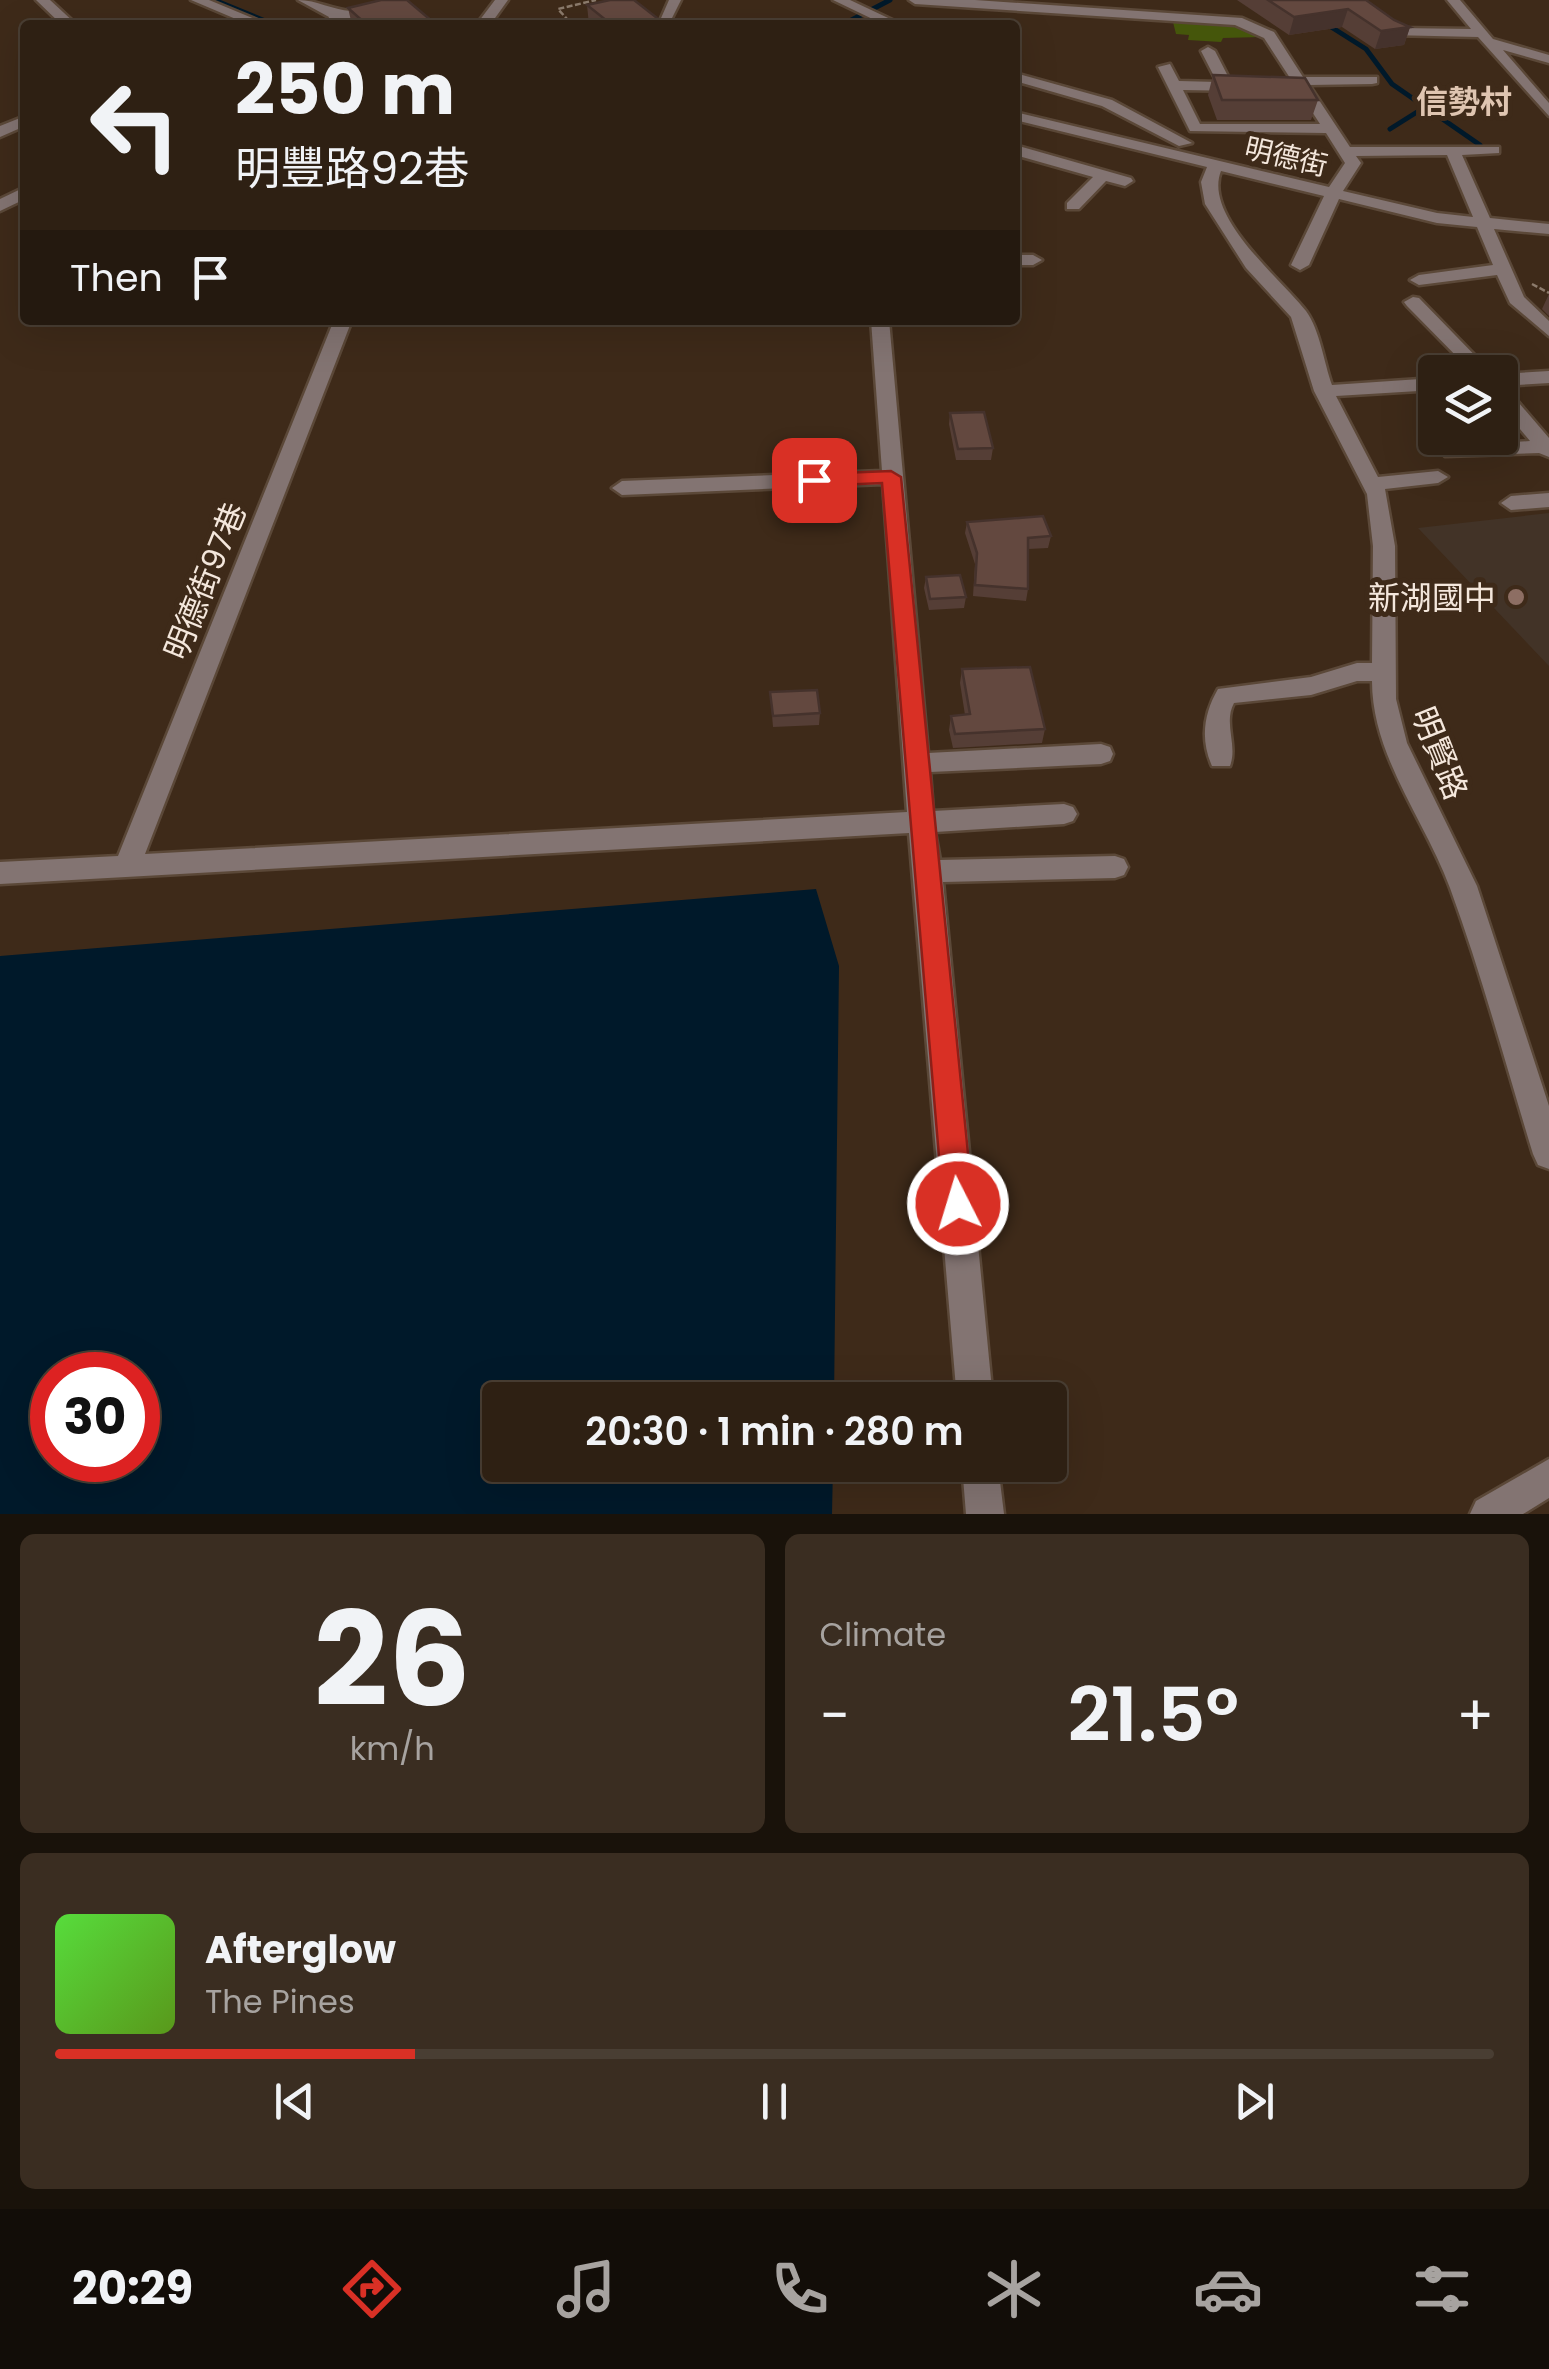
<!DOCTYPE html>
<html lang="en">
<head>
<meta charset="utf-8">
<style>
	:root { --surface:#2e2013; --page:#3a2d21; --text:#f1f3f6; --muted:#a7a3a0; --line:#493e33; --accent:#d93025 }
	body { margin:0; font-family:Poppins,"Noto Sans TC",sans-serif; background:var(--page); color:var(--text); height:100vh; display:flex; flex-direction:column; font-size:38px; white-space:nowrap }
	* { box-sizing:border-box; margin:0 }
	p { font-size:32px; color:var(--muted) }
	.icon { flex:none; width:55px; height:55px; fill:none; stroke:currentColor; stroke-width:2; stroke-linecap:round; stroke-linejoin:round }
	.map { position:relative; height:1514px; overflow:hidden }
	.side { display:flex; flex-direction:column; gap:20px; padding:20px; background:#19120a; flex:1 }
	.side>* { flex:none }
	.hud { position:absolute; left:20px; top:20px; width:1000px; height:305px; border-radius:10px; box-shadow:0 10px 40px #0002,0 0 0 2px var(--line); background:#2e2013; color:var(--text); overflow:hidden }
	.buttons { position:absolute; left:1418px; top:355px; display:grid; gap:20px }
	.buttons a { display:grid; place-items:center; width:100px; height:100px; border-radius:10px; background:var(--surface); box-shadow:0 10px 40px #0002,0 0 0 2px var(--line); font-size:50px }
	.speed { position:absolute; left:30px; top:1352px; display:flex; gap:20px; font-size:50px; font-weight:700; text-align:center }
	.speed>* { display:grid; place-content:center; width:130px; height:130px; border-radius:50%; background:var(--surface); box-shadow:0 10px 40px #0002,0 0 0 2px var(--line); line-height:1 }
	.speed .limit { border:15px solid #d22; background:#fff; color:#111 }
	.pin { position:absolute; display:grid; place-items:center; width:85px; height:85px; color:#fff; margin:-42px; border-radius:20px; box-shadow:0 5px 15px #0006 }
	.me { position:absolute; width:110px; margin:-55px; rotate:355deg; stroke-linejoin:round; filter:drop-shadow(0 0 8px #0008) }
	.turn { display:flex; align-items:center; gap:35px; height:210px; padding:0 50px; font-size:45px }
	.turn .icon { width:130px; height:130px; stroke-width:2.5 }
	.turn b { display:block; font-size:70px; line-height:85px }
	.then { display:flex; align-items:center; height:95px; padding:0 50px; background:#0003; gap:20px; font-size:38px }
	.big { font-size:75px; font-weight:600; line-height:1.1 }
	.side .card { flex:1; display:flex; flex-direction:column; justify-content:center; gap:15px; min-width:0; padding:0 35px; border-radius:15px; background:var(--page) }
	.side .dial { align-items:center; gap:0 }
	.dial b { font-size:130px; line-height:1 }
	.song { display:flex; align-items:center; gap:30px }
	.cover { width:120px; height:120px; border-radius:15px; background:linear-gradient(135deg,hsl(110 70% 55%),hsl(90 70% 35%)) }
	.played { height:10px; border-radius:5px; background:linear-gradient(90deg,var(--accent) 25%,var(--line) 25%) }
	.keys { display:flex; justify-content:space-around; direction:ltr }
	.heat { display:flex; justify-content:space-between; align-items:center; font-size:55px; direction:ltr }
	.side .tiles { flex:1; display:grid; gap:20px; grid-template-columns:1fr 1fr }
	.card:last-child { grid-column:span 2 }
	.trip { position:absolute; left:482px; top:1382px; width:585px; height:100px; border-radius:10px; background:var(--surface); box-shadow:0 10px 40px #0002,0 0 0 2px var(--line); font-weight:600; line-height:100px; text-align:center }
	.tab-bar { display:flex; height:160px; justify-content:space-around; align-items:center; background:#120d08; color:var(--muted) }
	.tab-bar .icon { width:70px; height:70px }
	.tab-bar .current { color:var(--accent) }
	.tab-bar b { font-size:45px; color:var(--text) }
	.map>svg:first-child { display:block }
	.education { fill:#423327 }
	.green { fill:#45560b }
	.water { fill:#00192a; fill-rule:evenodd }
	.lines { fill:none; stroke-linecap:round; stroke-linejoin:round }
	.stream { stroke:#00192a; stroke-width:5 }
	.minor-casing { stroke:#5b4838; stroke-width:5 }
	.path { stroke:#8c7b6c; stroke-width:2.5; stroke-dasharray:6 2.5; stroke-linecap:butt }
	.minor { fill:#837472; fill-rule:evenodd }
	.wall { fill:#553e36 }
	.shaded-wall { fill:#45322c }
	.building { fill:#63483f; stroke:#45322c; stroke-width:2.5 }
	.route { fill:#d93025; stroke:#8d1f18; stroke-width:2.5 }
	.education-dot { fill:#8d6e63; stroke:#3e2a19; stroke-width:4 }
	.labels { text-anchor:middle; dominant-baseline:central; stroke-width:10; stroke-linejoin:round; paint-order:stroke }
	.far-street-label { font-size:28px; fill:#f4e7dc; stroke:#3e2a19 }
	.far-quarter-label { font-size:32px; font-weight:bold; fill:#dfc5b1; stroke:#3e2a19 }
	.street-label { font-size:32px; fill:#f4e7dc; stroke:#3e2a19 }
	.poi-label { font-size:32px; fill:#f4e7dc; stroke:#3e2a19; text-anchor:end }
</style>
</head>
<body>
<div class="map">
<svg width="1549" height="1514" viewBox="0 0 1549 1514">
	<rect width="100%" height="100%" fill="#3e2a19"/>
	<path class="education" d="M1549 513V666L1418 528Z"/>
	<path class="green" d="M1173 22 1238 27 1261 37 1223 38 1221 42 1188 40 1189 35 1176 34Z"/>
	<path class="water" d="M816 889 839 966 834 1400H500V1465H833L832 1514H0V956ZM52 1375H138V1460H52Z"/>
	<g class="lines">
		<path class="stream" d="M214 0 275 25
			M842 25 890 0
			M1328 25 1366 49 1392 84 1480 145
			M1390 129 1425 107"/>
		<defs>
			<path id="minor" d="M36 0H50L77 25H62Z
				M191 0H209L269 25H250Z
				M298 0C317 0 332 10 351 11L360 19 349 25 327 23 329 17Z
				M495 0H508L490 25H476Z
				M669 0H681L670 22 673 25H658Z
				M833 0H850L903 25H885Z
				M909 0H975L1242 18 1274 32 1303 77H1377V83L1372 84 1309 85 1350 147H1499V153L1462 155 1490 218 1549 224V234L1494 229 1524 297 1549 321V336L1510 303 1497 275 1419 285 1410 280 1419 275 1493 265 1477 227 1437 223 1339 199 1309 265 1300 270 1291 265 1324 196 1221 171C1203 216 1280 278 1306 311 1320 330 1324 363 1332 385L1435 378V390L1336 396 1378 477 1438 471 1448 477 1438 483 1385 489 1395 546 1396 699 1407 743 1477 886 1549 1106V1169L1538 1165 1533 1154C1506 1066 1482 975 1450 888 1425 820 1372 756 1372 681H1357L1311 695 1234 703C1223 723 1238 745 1230 766H1212C1200 739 1204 713 1218 689L1311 677 1357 663H1372L1373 546 1367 494 1314 391 1291 317 1246 268 1205 204 1201 182 1207 167 1015 120V112L1329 187 1345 163 1326 133 1190 131 1158 67 1170 64 1179 81 1217 82 1201 51 1208 47 1215 51 1231 82 1249 87 1242 91 1183 90 1200 124H1320L1264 38 1235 25 915 4ZM1447 155 1473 217 1437 213 1343 191 1361 163 1356 156Z
				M1341 0H1356L1398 28 1471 29 1447 0H1460L1493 39 1549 55V63L1503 50 1549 103V116L1478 37 1390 35Z
				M1015 73 1112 100 1192 143 1179 146 1102 106 1015 81Z
				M25 116V126L0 137V126Z
				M1015 145 1131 178 1133 181 1125 186 1106 181 1079 209H1067V203L1093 177 1015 155Z
				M25 187V199L0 211V199Z
				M1015 255H1033L1042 260 1033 265H1015Z
				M1413 297 1419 298 1491 372H1472L1407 306 1404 302Z
				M334 320H352L145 854 907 812 883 484 622 495 612 488 622 481 882 471 871 320H889L928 753 1101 744 1110 747 1113 754 1110 761 1101 764 930 772 933 811 1064 804 1073 807 1077 814 1073 821 1064 824 935 832 940 860 1115 856 1124 859 1128 867 1124 875 1115 878 943 882 993 1400H957L909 833 0 884V862L118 856Z
				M1549 371V383L1500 386V374Z
				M1500 387 1507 389 1549 438V457L1539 453 1445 456 1442 452 1452 446 1530 441 1500 405Z
				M1549 493V507L1511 510 1501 503 1511 496Z
				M1549 1459V1498L1523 1514H1470L1476 1501Z
				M962 1465H998L1004 1514H966Z"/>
		</defs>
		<use href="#minor" class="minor-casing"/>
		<path class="path" d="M539 25 567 19 558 9 596 0
			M1532 284 1549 293"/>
		<use href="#minor" class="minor"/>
	</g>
	<path class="wall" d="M1237 0H1366L1394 20 1410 27 1404 45 1375 49 1342 27 1289 35Z
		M587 5 666 25H589Z
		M348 8 433 22 434 25H352Z
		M1213 75 1318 100 1311 120H1217L1208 95Z
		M1549 294V316L1542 309Z
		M950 413 993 448 991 460H956L949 424Z
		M967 522 1051 536 1048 548 1028 549V589L1026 601 973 596 975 564 965 533Z
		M926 577 966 597 964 608 929 610 924 588Z
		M962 669 1045 729 1042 743 953 748 949 730 951 716 965 715 960 683Z
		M770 692 820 713 819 725 773 727Z"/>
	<path class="shaded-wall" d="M1348 9 1342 27 1289 35 1294 17Z
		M1410 27 1404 45 1375 49 1381 31Z"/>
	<path class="building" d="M381 0H407L433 22 422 25H367L348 8Z
		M610 0H634L666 25H612L587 5Z
		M1268 0H1366L1394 20 1410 27 1381 31 1348 9 1294 17Z
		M1213 75 1305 78 1318 100H1222Z
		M984 412 993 448 958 449 950 413Z
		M1043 516 1051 536 1028 538V589L975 585 977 553 967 522Z
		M960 575 966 597 930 599 926 577Z
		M1030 667 1045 729 955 734 951 716 970 714 962 669Z
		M817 690 820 713 773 716 770 692Z"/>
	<path class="route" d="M891 471 901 477 973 1204 968 1215 958 1219 948 1215 943 1204 882 483 814 486 805 480 814 474Z"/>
	<circle class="education-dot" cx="1516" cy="597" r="10"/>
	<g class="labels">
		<g class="far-street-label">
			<text transform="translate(1286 157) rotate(13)">明德街</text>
		</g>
		<g class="far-quarter-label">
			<text x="1464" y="101">信勢村</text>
		</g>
		<g class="street-label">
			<text transform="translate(205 581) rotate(-68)">明德街97巷</text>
			<text transform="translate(1440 753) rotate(68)">明賢路</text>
		</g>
		<g class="poi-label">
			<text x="1496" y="597">新湖國中</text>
		</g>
	</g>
</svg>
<div class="buttons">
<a><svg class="icon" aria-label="layers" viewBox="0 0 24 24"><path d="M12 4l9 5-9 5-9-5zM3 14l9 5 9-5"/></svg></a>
</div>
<div class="speed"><div class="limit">30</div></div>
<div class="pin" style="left:814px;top:480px;background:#d93025"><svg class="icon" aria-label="arrive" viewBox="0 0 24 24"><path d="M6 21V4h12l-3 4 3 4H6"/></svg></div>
<svg class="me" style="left:958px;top:1204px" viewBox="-20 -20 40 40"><circle r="17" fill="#d93025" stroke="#fff" stroke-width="3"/><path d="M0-11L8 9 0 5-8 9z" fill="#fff"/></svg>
<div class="trip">20:30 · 1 min · 280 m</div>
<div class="hud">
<div class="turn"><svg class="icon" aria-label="left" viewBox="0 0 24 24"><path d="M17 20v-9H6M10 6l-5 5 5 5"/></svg><div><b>250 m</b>明豐路92巷</div></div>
<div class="then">Then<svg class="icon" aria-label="arrive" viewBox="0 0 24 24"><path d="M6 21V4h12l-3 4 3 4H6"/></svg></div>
</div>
</div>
<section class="side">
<div class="tiles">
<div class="card dial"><b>26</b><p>km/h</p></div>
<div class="card"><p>Climate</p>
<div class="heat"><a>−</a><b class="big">21.5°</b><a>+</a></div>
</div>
<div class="card">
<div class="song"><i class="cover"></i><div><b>Afterglow</b><p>The Pines</p></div></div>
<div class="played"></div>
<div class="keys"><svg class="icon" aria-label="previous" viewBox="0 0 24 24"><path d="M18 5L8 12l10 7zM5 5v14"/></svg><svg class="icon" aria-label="pause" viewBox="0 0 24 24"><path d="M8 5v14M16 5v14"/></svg><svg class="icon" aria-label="next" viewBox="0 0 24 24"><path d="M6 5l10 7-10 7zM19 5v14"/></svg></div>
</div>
</div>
</section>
<nav class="tab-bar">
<b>20:29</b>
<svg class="icon current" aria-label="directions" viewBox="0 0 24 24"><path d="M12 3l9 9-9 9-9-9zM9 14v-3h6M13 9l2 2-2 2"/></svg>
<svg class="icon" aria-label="music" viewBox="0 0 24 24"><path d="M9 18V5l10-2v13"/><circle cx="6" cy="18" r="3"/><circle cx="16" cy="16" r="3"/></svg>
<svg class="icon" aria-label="phone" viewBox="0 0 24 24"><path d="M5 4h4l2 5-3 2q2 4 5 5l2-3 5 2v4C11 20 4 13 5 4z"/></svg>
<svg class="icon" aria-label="climate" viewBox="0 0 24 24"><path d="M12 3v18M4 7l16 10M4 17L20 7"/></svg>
<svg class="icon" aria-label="car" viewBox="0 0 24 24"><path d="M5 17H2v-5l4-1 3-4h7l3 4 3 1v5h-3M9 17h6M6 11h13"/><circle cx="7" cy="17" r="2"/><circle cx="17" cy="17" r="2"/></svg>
<svg class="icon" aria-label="filters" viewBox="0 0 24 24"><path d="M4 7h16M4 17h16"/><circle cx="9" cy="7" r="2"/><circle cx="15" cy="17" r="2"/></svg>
</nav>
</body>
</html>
